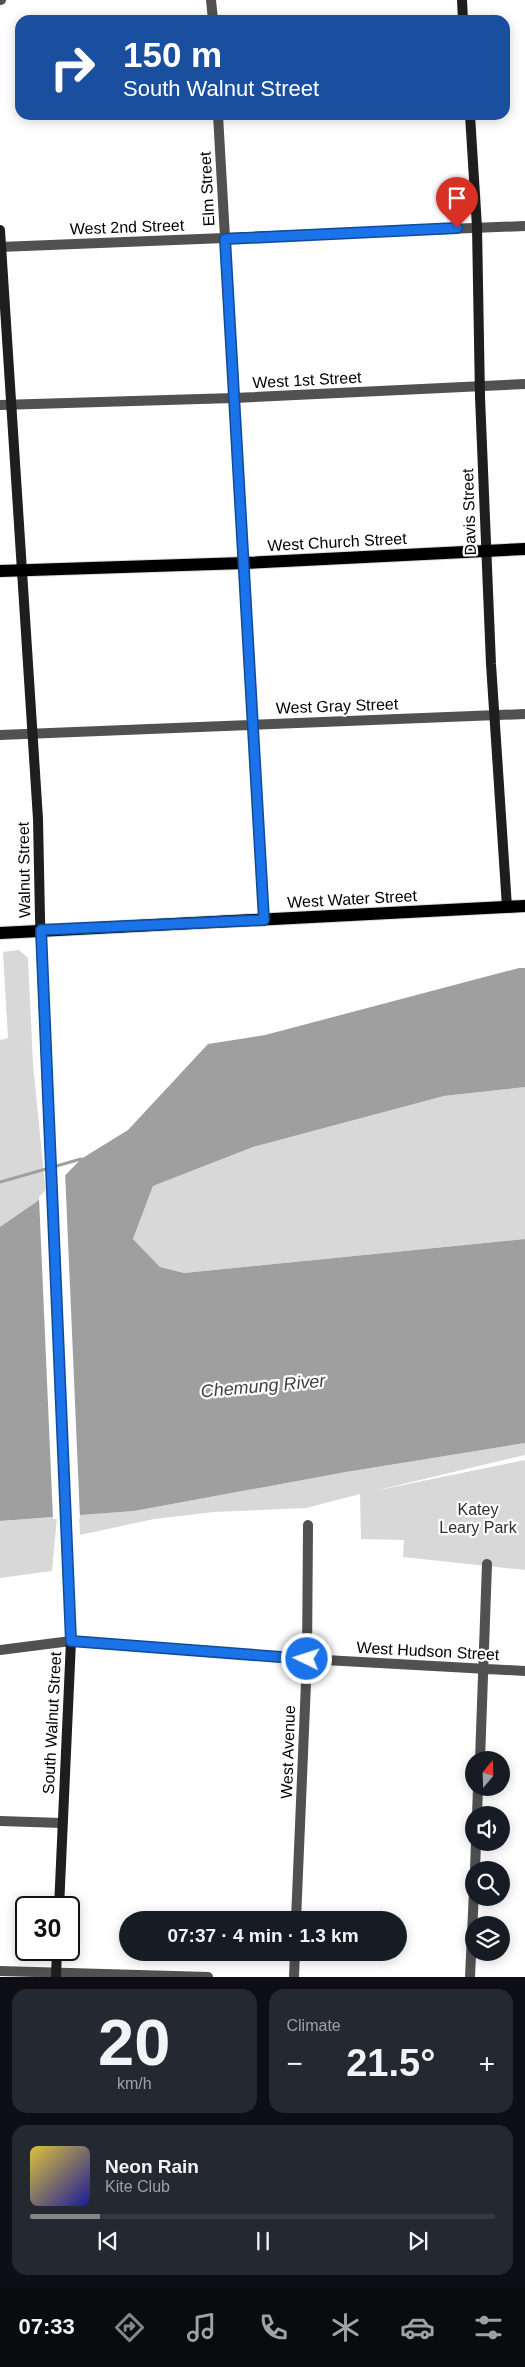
<!DOCTYPE html>
<html lang="en">
<head>
<meta charset="utf-8">
<style>
	:root { --surface:#171b24; --page:#242831; --text:#f1f3f6; --muted:#9ea1a6; --line:#363941; --accent:#858687 }
	body { margin:0; font-family:Helvetica,sans-serif; background:var(--page); color:var(--text); height:100vh; display:flex; flex-direction:column; font-size:19px; white-space:nowrap }
	* { box-sizing:border-box; margin:0 }
	p { font-size:16px; color:var(--muted) }
	.icon { flex:none; width:28px; height:28px; fill:none; stroke:currentColor; stroke-width:2; stroke-linecap:round; stroke-linejoin:round }
	.map { position:relative; height:1977px; overflow:hidden }
	.side { display:flex; flex-direction:column; gap:12px; padding:12px; background:#0d0f14; flex:1 }
	.side>* { flex:none }
	.hud { position:absolute; left:15px; top:15px; width:495px; height:105px; border-radius:15px; box-shadow:0 2px 12px #0003; background:#1a4fa0; color:#fff; overflow:hidden }
	.needle { width:32px; rotate:19deg }
	.buttons { position:absolute; left:465px; top:1751px; display:grid; gap:10px }
	.buttons a { display:grid; place-items:center; width:45px; height:45px; border-radius:50%; background:var(--surface); box-shadow:0 2px 12px #0003; font-size:25px }
	.speed { position:absolute; left:15px; top:1896px; display:flex; gap:10px; font-size:25px; font-weight:700; text-align:center }
	.speed>* { display:grid; place-content:center; width:65px; height:65px; border-radius:50%; background:var(--surface); box-shadow:0 2px 12px #0003; line-height:1 }
	.speed .limit { border:2px solid #111; border-radius:8px; background:#fff; color:#111 }
	.pin { position:absolute; display:grid; place-items:center; width:42px; height:42px; color:#fff; margin:-51px -21px; border-radius:50% 50% 50% 0; rotate:-45deg; box-shadow:0 0 5px #0007 }
	.pin .icon { rotate:45deg }
	.me { position:absolute; width:55px; margin:-28px; rotate:274deg; stroke-linejoin:round; filter:drop-shadow(0 0 4px #0008) }
	.turn { display:flex; align-items:center; gap:18px; height:105px; padding:0 25px; font-size:22px }
	.turn .icon { width:65px; height:65px; stroke-width:2.5 }
	.turn b { display:block; font-size:35px; line-height:42px }
	.big { font-size:38px; font-weight:700; line-height:1.1 }
	.side .card { flex:1; display:flex; flex-direction:column; justify-content:center; gap:8px; min-width:0; padding:0 18px; border-radius:15px; background:var(--page) }
	.side .dial { align-items:center; gap:0 }
	.dial b { font-size:65px; line-height:1 }
	.song { display:flex; align-items:center; gap:15px }
	.cover { width:60px; height:60px; border-radius:8px; background:linear-gradient(135deg,hsl(50 70% 55%),hsl(240 70% 35%)) }
	.played { height:5px; border-radius:2px; background:linear-gradient(90deg,var(--accent) 15%,var(--line) 15%) }
	.keys { display:flex; justify-content:space-around; direction:ltr }
	.heat { display:flex; justify-content:space-between; align-items:center; font-size:28px; direction:ltr }
	.side .tiles { flex:1; display:grid; gap:12px; grid-template-columns:1fr 1fr }
	.card:last-child { grid-column:span 2 }
	.trip { position:absolute; left:119px; top:1911px; width:288px; height:50px; border-radius:25px; background:var(--surface); box-shadow:0 2px 12px #0003; font-weight:700; line-height:50px; text-align:center }
	.tab-bar { display:flex; height:80px; justify-content:space-around; align-items:center; background:#090b0e; color:var(--muted) }
	.tab-bar .icon { width:35px; height:35px }
	.tab-bar .active { color:var(--accent) }
	.tab-bar b { font-size:22px; color:var(--text) }
	.map>svg:first-child { display:block }
	.green { fill:#d8d8d8 }
	.water { fill:#9f9f9f }
	.pier { fill:#fff }
	.lines { fill:none; stroke-linecap:round; stroke-linejoin:round }
	.stream { stroke:#9f9f9f; stroke-width:3 }
	.primary-casing { stroke:#dbdbdb; stroke-width:14 }
	.street { stroke:#515151; stroke-width:10 }
	.secondary { stroke:#1e1e1e; stroke-width:10 }
	.primary { stroke:#000; stroke-width:12 }
	.route-casing { stroke:#114b97; stroke-width:12 }
	.route { stroke:#1a73e8; stroke-width:9 }
	.labels { text-anchor:middle; dominant-baseline:central; stroke-width:4.5; stroke-linejoin:round; paint-order:stroke }
	.street-label { font-size:16px; fill:#000; stroke:#fff }
	.park-label { font-size:16px; fill:#2f2f2f; stroke:#fff }
	.water-label { font-size:18px; font-style:italic; fill:#404040; stroke:#fff }
</style>
</head>
<body>
<div class="map">
<svg width="525" height="1977" viewBox="0 0 525 1977">
	<rect width="100%" height="100%" fill="#fff"/>
	<path class="green" d="M19 950 28 958 33 1064 46 1195 0 1227V1040L8 1038 3 952Z
		M525 1087V1239L184 1273 160 1267 133 1239 153 1186 253 1147 444 1096Z
		M525 1443V1455L374 1491 525 1460V1570L403 1557 404 1540 361 1539 360 1494 306 1508 214 1512 154 1519 80 1535 79 1515 134 1511 346 1472Z
		M57 1517 52 1571 0 1578V1521Z"/>
	<path class="water" d="M519 968H525V1087L444 1096 253 1147 153 1186 133 1239 160 1267 184 1273 525 1239V1443L346 1472 134 1511 0 1521V1227L46 1195 81 1159 128 1130 208 1044 265 1035Z"/>
	<path class="pier" d="M65 1171 80 1518 53 1519 39 1197Z"/>
	<g class="lines">
		<path class="stream" d="M0 1182 81 1159"/>
		<defs>
			<path id="primary" d="M0 571 244 563 525 549
				M0 933 525 906"/>
		</defs>
		<use href="#primary" class="primary-casing"/>
		<path class="street" d="M0 0H1
			M211 0 213 20
			M218 115 264 920
			M0 247 525 226
			M0 405 234 398 525 384
			M0 735 525 714
			M0 1650 71 1641 307 1659 525 1671
			M480 1760 487 1564
			M477 1815 478 1788
			M0 1821 62 1823
			M475 1870 476 1842
			M296 1920 307 1659 308 1525
			M0 1971 208 1977
			M294 1977 295 1952
			M470 1977 474 1891"/>
		<path class="secondary" d="M462 0 463 20
			M470 115 477 227 480 397 491 664 507 907
			M0 230 38 819 40 918 71 1641 59 1908
			M56 1977 57 1950"/>
		<use href="#primary" class="primary"/>
	</g>
	<g class="lines">
		<defs>
			<path id="route" d="M307 1659 71 1641 41 930 264 920 225 239 457 228"/>
		</defs>
		<use href="#route" class="route-casing"/>
		<use href="#route" class="route"/>
	</g>
	<g class="labels">
		<g class="street-label">
			<text transform="translate(207 189) rotate(-93)">Elm Street</text>
			<text transform="translate(127 227) rotate(-2)">West 2nd Street</text>
			<text transform="translate(307 380) rotate(-3)">West 1st Street</text>
			<text transform="translate(469 512) rotate(-92)">Davis Street</text>
			<text transform="translate(337 542) rotate(-3)">West Church Street</text>
			<text transform="translate(337 706) rotate(-2)">West Gray Street</text>
			<text transform="translate(24 870) rotate(-91)">Walnut Street</text>
			<text transform="translate(352 899) rotate(-3)">West Water Street</text>
			<text transform="translate(428 1651) rotate(3)">West Hudson Street</text>
			<text transform="translate(52 1723) rotate(-87)">South Walnut Street</text>
			<text transform="translate(288 1752) rotate(-88)">West Avenue</text>
		</g>
		<g class="park-label">
			<text x="478" y="1509">Katey<tspan x="478" dy="18">Leary Park</tspan></text>
		</g>
		<g class="water-label">
			<text transform="translate(263 1386) rotate(-5)">Chemung River</text>
		</g>
	</g>
</svg>
<div class="buttons">
<a><svg class="needle" viewBox="-14 -14 28 28"><path d="M0-13l5 13h-10z" fill="#e53935"/><path d="M0 13l5-13h-10z" fill="#9ea1a6"/></svg></a>
<a><svg class="icon" aria-label="sound" viewBox="0 0 24 24"><path d="M4 9h4l5-4v14l-5-4H4zM17 9q2 3 0 6"/></svg></a>
<a><svg class="icon" aria-label="search" viewBox="0 0 24 24"><circle cx="10" cy="10" r="6"/><path d="M15 15l6 6"/></svg></a>
<a><svg class="icon" aria-label="layers" viewBox="0 0 24 24"><path d="M12 4l9 5-9 5-9-5zM3 14l9 5 9-5"/></svg></a>
</div>
<div class="speed"><div class="limit">30</div></div>
<div class="pin" style="left:457px;top:228px;background:#d93025"><svg class="icon" aria-label="arrive" viewBox="0 0 24 24"><path d="M6 21V4h12l-3 4 3 4H6"/></svg></div>
<svg class="me" style="left:307px;top:1659px" viewBox="-20 -20 40 40"><circle r="17" fill="#1a73e8" stroke="#fff" stroke-width="3"/><path d="M0-11L8 9 0 5-8 9z" fill="#fff"/></svg>
<div class="trip">07:37 · 4 min · 1.3 km</div>
<div class="hud">
<div class="turn"><svg class="icon" aria-label="right" viewBox="0 0 24 24"><path d="M7 20v-9h11M14 6l5 5-5 5"/></svg><div><b>150 m</b>South Walnut Street</div></div>
</div>
</div>
<section class="side">
<div class="tiles">
<div class="card dial"><b>20</b><p>km/h</p></div>
<div class="card"><p>Climate</p>
<div class="heat"><a>−</a><b class="big">21.5°</b><a>+</a></div>
</div>
<div class="card">
<div class="song"><i class="cover"></i><div><b>Neon Rain</b><p>Kite Club</p></div></div>
<div class="played"></div>
<div class="keys"><svg class="icon" aria-label="previous" viewBox="0 0 24 24"><path d="M18 5L8 12l10 7zM5 5v14"/></svg><svg class="icon" aria-label="pause" viewBox="0 0 24 24"><path d="M8 5v14M16 5v14"/></svg><svg class="icon" aria-label="next" viewBox="0 0 24 24"><path d="M6 5l10 7-10 7zM19 5v14"/></svg></div>
</div>
</div>
</section>
<nav class="tab-bar">
<b>07:33</b>
<svg class="icon active" aria-label="directions" viewBox="0 0 24 24"><path d="M12 3l9 9-9 9-9-9zM9 14v-3h6M13 9l2 2-2 2"/></svg>
<svg class="icon" aria-label="music" viewBox="0 0 24 24"><path d="M9 18V5l10-2v13"/><circle cx="6" cy="18" r="3"/><circle cx="16" cy="16" r="3"/></svg>
<svg class="icon" aria-label="phone" viewBox="0 0 24 24"><path d="M5 4h4l2 5-3 2q2 4 5 5l2-3 5 2v4C11 20 4 13 5 4z"/></svg>
<svg class="icon" aria-label="climate" viewBox="0 0 24 24"><path d="M12 3v18M4 7l16 10M4 17L20 7"/></svg>
<svg class="icon" aria-label="car" viewBox="0 0 24 24"><path d="M5 17H2v-5l4-1 3-4h7l3 4 3 1v5h-3M9 17h6M6 11h13"/><circle cx="7" cy="17" r="2"/><circle cx="17" cy="17" r="2"/></svg>
<svg class="icon" aria-label="filters" viewBox="0 0 24 24"><path d="M4 7h16M4 17h16"/><circle cx="9" cy="7" r="2"/><circle cx="15" cy="17" r="2"/></svg>
</nav>
</body>
</html>
